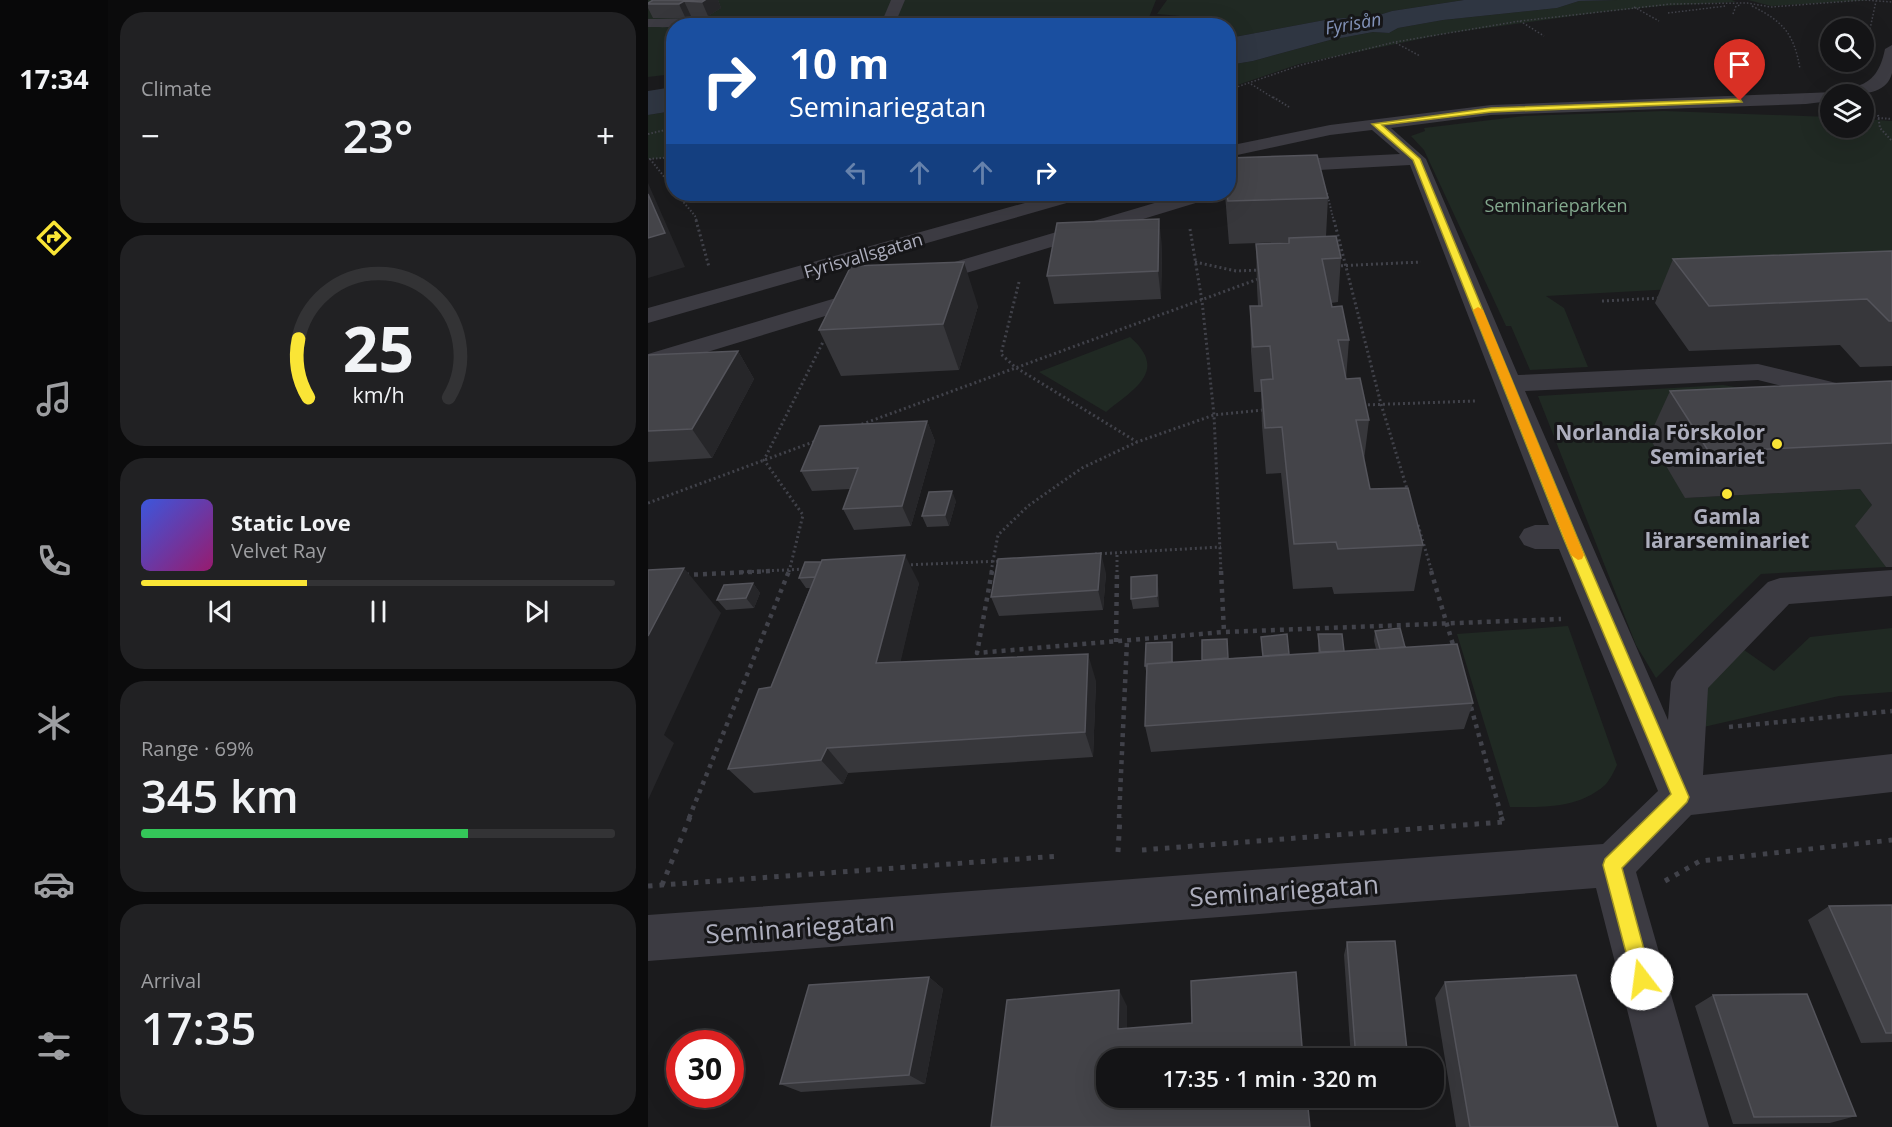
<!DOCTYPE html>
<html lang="en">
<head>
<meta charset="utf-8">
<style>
	:root { --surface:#141416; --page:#212123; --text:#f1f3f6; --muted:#9d9ea1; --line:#333335; --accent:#fae536 }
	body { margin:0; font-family:"Open Sans",sans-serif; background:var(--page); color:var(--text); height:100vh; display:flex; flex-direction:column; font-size:22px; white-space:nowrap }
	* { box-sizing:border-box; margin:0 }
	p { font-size:20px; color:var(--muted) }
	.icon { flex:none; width:33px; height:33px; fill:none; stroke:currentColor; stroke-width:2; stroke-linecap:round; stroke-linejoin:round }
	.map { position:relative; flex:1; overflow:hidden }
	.details { display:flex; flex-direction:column; gap:12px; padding:12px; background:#0b0b0c; width:540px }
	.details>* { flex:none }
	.banner { position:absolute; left:18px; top:18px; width:570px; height:183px; border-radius:24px; box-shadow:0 6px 24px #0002,0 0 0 2px var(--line); background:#1a4fa0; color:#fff; overflow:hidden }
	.buttons { position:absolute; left:1172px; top:18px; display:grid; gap:12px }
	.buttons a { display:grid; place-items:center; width:54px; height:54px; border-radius:50%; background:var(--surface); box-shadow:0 6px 24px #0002,0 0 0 2px var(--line); font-size:30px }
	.speed { position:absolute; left:18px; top:1030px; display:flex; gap:12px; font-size:30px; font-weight:700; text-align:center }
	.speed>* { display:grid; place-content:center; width:78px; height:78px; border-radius:50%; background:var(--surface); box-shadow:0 6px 24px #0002,0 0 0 2px var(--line); line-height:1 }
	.speed .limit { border:9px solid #d22; background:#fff; color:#111 }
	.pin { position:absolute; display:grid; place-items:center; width:51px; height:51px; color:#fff; margin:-62px -26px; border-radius:50% 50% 50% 0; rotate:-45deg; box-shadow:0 0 6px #0007 }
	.pin .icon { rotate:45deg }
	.me { position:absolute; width:66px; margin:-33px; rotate:345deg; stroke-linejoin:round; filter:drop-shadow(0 0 4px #0008) }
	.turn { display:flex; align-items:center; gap:21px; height:126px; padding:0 24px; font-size:27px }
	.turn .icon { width:78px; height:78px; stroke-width:2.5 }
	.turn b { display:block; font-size:42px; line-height:51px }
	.lanes { display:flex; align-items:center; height:57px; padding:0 24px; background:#0003; justify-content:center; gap:30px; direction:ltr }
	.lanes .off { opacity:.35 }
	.big { font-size:45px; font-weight:600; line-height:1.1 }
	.details .widget { flex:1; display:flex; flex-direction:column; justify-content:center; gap:9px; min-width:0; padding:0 21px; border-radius:24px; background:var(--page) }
	.details .dial { align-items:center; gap:0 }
	.dial svg { height:156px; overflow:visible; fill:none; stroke:var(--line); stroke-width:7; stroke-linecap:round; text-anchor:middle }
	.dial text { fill:var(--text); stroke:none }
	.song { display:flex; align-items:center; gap:18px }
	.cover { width:72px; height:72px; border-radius:9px; background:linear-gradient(135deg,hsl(230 70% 55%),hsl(320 70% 35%)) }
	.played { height:6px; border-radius:3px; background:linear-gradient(90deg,var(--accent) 35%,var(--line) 35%) }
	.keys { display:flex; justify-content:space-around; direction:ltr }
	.heat { display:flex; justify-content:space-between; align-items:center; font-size:33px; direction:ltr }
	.charge { height:9px; border-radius:4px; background:linear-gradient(90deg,#34c759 69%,var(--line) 0) }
	.trip { position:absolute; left:448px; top:1048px; width:348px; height:60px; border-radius:24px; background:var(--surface); box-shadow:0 6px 24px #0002,0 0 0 2px var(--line); font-weight:600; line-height:60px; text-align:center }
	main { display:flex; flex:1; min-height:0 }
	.dock { display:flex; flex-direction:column; width:108px; justify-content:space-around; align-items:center; background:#080809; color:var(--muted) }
	.dock .icon { width:42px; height:42px }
	.dock .selected { color:var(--accent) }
	.dock b { font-size:27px; color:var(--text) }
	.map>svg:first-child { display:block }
	.green { fill:#202923 }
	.water { fill:#2f3642 }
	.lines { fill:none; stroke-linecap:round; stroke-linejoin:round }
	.path-far4 { stroke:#41424a; stroke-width:1.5; stroke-dasharray:1.5 2; stroke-linecap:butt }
	.path-far3 { stroke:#41424a; stroke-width:2; stroke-dasharray:1.5 2; stroke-linecap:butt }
	.path-far2 { stroke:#41424a; stroke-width:3; stroke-dasharray:2 3; stroke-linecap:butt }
	.path-far1 { stroke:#41424a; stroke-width:4.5; stroke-dasharray:4 5; stroke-linecap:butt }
	.path { stroke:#41424a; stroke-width:5; stroke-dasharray:4.5 7; stroke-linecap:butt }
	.minor { fill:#3c3b42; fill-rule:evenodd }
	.wall { fill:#37373b }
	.shaded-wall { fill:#262629 }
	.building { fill:#444449; stroke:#54545b; stroke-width:1.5 }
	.route { fill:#fae536; stroke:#a29523; stroke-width:1.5 }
	.slow { fill:#f59e0b }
	.poi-dot { fill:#fae536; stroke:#161618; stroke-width:2 }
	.labels { text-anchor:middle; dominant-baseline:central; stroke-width:6; stroke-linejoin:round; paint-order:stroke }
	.far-water-label { font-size:18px; font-style:italic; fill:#8393b9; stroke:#161618 }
	.far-park-label { font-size:18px; fill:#83a98e; stroke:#161618 }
	.far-street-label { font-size:18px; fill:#adaebd; stroke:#161618 }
	.poi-label { font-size:21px; font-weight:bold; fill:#adaebd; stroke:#161618; text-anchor:end }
	.near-street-label { font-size:26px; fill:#adaebd; stroke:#161618 }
</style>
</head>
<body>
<main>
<nav class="dock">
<b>17:34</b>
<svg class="icon selected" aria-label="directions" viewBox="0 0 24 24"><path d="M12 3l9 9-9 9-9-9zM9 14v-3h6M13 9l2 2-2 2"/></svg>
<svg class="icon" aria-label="music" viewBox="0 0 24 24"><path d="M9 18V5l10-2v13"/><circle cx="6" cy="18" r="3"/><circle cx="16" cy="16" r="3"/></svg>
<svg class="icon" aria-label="phone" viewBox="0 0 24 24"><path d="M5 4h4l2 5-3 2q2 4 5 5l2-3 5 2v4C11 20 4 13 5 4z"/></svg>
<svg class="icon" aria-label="climate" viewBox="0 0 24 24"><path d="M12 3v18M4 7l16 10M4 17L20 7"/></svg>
<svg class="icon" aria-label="car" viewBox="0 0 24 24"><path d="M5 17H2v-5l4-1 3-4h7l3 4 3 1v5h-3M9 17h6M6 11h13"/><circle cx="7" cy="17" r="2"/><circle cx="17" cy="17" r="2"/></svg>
<svg class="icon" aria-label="filters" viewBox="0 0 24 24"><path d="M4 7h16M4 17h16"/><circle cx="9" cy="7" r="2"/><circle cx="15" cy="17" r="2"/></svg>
</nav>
<section class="details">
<div class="widget"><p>Climate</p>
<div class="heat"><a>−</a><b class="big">23°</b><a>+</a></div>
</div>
<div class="widget dial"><svg viewBox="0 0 100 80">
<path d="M14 69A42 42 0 1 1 86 69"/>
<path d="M14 69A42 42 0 0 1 9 39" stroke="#fae536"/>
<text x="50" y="56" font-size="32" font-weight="700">25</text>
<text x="50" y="72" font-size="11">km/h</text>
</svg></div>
<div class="widget">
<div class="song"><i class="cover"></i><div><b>Static Love</b><p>Velvet Ray</p></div></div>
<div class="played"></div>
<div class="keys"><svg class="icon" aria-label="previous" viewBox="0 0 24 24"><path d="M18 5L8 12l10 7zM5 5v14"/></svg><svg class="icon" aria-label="pause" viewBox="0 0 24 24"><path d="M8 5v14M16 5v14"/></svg><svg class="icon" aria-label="next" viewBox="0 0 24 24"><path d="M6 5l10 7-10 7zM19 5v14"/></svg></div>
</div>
<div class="widget"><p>Range · 69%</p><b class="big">345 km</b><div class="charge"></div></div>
<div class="widget"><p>Arrival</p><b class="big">17:35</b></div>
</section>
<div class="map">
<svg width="1244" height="1127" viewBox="0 0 1244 1127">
	<rect width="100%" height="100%" fill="#1b1b1d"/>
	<path class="green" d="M0 0H508L498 25 26 26 25 74 0 77Z
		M519 0H816L744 11 728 16 682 19 581 38 580 26 522 25 532 16 509 14Z
		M969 0H1084L1088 2 1013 6 954 12 801 33 651 64 581 88V65L605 61 682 40 725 32 741 33 750 28 795 20 909 8 931 1Z
		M1100 0H1224L1123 6Z
		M25 111V158L0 159V115Z
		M1016 111 1182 117V128H1215V119L1244 121V277L898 296 916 308 940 367 882 370 863 326H858L776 150 763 136 777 131 776 128 876 116Z
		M482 337C521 371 486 389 458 412L391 372Z
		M1075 385 1099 389 1037 498 1212 489 1239 525 1238 567 1113 574 1008 678 988 645 890 396Z
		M920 626 969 765C966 771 962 780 957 785 930 809 895 807 862 807L809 634Z
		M1244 628V692L1191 696 1038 731 1060 684 1089 645 1126 671 1162 637Z"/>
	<path class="water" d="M816 0H969L931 1 909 8 795 20 750 28 741 33 725 32 682 40 605 61 581 65V38L682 19 728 16 744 11Z
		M25 87V111L0 115V91Z"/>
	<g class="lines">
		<path class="path-far4" d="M1104 6C1136 22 1146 34 1152 69
			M986 7 1011 21
			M1020 13 1078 6
			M1085 14 1088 6 1093 5
			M872 21 896 36
			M1222 29 1228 1
			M748 43 772 56
			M603 84 627 99
			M580 90 653 65 747 42 872 21 1023 4 1099 3 1123 7 1216 0 1244 2"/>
		<path class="path-far3" d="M625 97 641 107
			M1230 115 1232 128 1244 141
			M1230 118 1244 119
			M0 134 26 128
			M1 159 26 157
			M2 159 26 189
			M679 193 686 222
			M29 194 47 216 49 222"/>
		<path class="path-far2" d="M48 220 61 267
			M686 220 733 404 760 492
			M542 229 554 301 566 415 573 572
			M547 262 588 271 612 270
			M688 266 773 262
			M371 282 353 354 367 367 489 442
			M954 301 1013 298
			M715 405 827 401
			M209 426 613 278
			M0 503 168 441
			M770 525 784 572
			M447 554 573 547
			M258 565 353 561
			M94 572 158 569
			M141 572 155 515 116 460 175 342
			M343 572 350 535 380 506 434 468 489 442 566 415 616 410
			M469 572V552"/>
		<path class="path-far1" d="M344 571 329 653 576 632
			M573 571 576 632 913 619
			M783 571 806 648
			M37 575 124 571
			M468 642 469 571
			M823 707 854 818
			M1081 727 1244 711
			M41 818 141 571
			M471 818 479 641"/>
		<path class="path" d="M853 817 855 822
			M494 850 855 822 856 827
			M470 852 472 817
			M1017 881 1052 861 1244 840
			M14 885 42 817
			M0 886 412 856"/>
		<path class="minor" d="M243 0H257L246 26H232Z
			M51 13 58 17C45 29 17 27 0 27V19H33Z
			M325 19 348 22 355 26H253L260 22Z
			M1244 45C1244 53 1244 64 1244 73 1238 99 1201 94 1182 94V101L1158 104 843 115 743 128 778 159 870 375 1110 364 1217 390 1221 396 1217 402 1207 404 1110 380 877 391 1020 720 1023 682 1029 671 1120 582 1132 578 1244 570V596L1141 604 1060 688 1055 775 1244 754V792L1043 815 988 872 1061 1127H1009L948 888 0 961V915L955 844 1010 791 911 549H887L876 545 871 537 876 529 887 525H901L762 165 671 170 580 193V181L671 158 752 154 724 130 682 135 580 157V146L682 125 843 105 1187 92C1192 89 1199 89 1205 87 1226 83 1233 68 1237 49Z
			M409 194H439L436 198 0 323V308Z
			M537 194H567L564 198 282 284 274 286 266 284 262 279 266 274Z
			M225 287 233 289 237 294 233 299 0 370V354Z"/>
	</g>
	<path class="wall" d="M70 0 73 8 60 16H43L38 19 5 18 0 8V3Z
		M577 194 680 198 678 236 693 258 690 302 683 303 684 307 701 340 698 379 721 420 716 460 722 489 775 545 766 591 686 594 684 587 645 589 633 473 618 474 614 426 613 392H606L603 351 602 306H610L609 288 608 244 641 243V242L581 244Z
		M514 246 513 299 406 304 399 276Z
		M1244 251V366L1212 367 1192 345 1041 351 1007 303 1025 259Z
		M330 306 311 370 193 376 171 330Z
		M90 351 106 379 64 458 0 462V355Z
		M1244 381V567H1238L1207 526 1224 505 1212 489 1037 498 1001 437 1022 391Z
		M279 421 287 441 263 526 206 530 195 509 202 489 164 491 153 471Z
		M308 501 301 526 279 527 274 516Z
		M157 562 271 583 252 662 448 681 445 757 200 773 195 784 106 793 80 769 123 687 162 588H158L151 578Z
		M458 573 455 610 351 616 343 597Z
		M105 583 112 593 106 608 78 610 69 600Z
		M510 585 511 607 485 609 483 599Z
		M727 631 757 647 825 703 816 729 503 752 497 726 498 671 497 666 524 642 525 652V662L614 656 613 637 641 654 670 653V634L696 651 728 649 726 641Z
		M1244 905V1042L1213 1043 1160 920 1181 906Z
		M699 942 760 1059H703L696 955Z
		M281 977 295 989 277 1084 153 1092 132 1084Z
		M797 982 970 1127H808L787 998Z
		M1065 995 1208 1116 1182 1123 1085 1124 1047 1006Z"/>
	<path class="shaded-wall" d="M55 0H70L73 8 60 16 54 2Z
		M36 1 43 16 38 19 31 4Z
		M0 183 37 267 0 278Z
		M96 194H150L99 199Z
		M511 219 514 246 513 299 510 271Z
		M316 262 330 306 311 370 295 324Z
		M90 351 106 379 64 458 44 429Z
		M279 421 287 441 263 526 254 506Z
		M304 491 308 501 301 526 297 515Z
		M453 553 458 573 455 610 450 590Z
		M257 555 271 583 246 690 228 663Z
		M36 568 73 613 16 735 26 743 0 800V636Z
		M509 575 510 585 511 607 509 596Z
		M105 583 112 593 106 608 98 598Z
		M524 642 525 652V675L524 665Z
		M440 654 448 681 445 757 437 732Z
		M179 748 200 773 195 784 173 760Z
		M281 977 295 989 277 1084 261 1075Z
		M471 990 479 1006V1044L470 1029Z"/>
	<path class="building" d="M5 0H57L54 2 36 1 31 4H0V3Z
		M669 155 680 198 580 201 579 194H580V158Z
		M0 194 17 233 0 238Z
		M511 219 510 271 399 276 409 223Z
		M688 236 693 258 674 259 684 307 694 306 701 340H690L698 379 712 378 721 420H708L722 489 760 488 775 545 690 549 688 542 646 544 634 427 617 428 613 380 625 379 622 346 605 347 602 306H614L608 244 641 243V238Z
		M1244 251V321H1241L1219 299 1061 306 1025 259Z
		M316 262 295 324 171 330 203 266Z
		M90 351 44 429 0 431V355Z
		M1244 381V443L1061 452 1022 391Z
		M279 421 254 506 195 509 210 468 153 471 172 426Z
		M304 491 297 515 274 516 281 492Z
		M453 553 450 590 343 597 350 559Z
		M257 555 228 663 440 654 437 732 179 748 173 760 80 769 111 689 123 687 174 560Z
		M157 562H173L167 577 151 578Z
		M36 568 0 636V570Z
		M509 575V596L483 599V577Z
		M105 583 98 598 69 600 76 585Z
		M752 628 757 647 732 649 727 631Z
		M639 634 641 654 615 656 613 637Z
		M670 634H694L696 651 672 652Z
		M579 639 580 658 554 660V640Z
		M524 642V662L499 664V666H497L498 643Z
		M809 644 825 703 497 726 499 664Z
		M1244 905V1033H1238L1181 906Z
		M747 941 760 1059H708L699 942Z
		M648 972 655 1059H459V1098H659L662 1127H343L359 1000 471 990 470 1029 544 1023 543 981Z
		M928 975 970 1127H822L797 982Z
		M281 977 261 1075 132 1084 161 985Z
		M1159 994 1208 1116 1106 1117 1065 995Z"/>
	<path class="route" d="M1092 99 1094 102 843 112 734 125 772 159 929 537 1041 797 1039 802 974 868 1004 979 1001 986 994 989 988 986 985 979 955 865 957 859 1023 794 915 537 765 160 724 124 843 108Z"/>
	<path class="slow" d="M830 307 835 310 936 555 934 559 930 560 923 555 825 310Z"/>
	<g class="poi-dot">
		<circle cx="1129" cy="444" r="6"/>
		<circle cx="1079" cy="494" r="6"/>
	</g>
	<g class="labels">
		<g class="far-water-label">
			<text transform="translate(705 23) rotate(-10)">Fyrisån</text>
		</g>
		<g class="far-park-label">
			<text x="908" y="205">Seminarieparken</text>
		</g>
		<g class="far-street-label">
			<text transform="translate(215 255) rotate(-16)">Fyrisvallsgatan</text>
		</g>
		<g class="poi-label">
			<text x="1117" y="432">Norlandia Förskolor<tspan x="1117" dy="24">Seminariet</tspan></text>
			<text x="1079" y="516" text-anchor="middle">Gamla<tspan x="1079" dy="24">lärarseminariet</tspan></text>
		</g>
		<g class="near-street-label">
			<text transform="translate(636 890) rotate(-4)">Seminariegatan</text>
			<text transform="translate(152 927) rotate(-4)">Seminariegatan</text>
		</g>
	</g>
</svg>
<div class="buttons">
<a><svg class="icon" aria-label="search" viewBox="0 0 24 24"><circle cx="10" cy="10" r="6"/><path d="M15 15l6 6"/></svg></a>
<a><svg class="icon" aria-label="layers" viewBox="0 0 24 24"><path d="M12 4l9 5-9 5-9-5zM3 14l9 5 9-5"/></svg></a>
</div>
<div class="speed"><div class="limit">30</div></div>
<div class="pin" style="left:1092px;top:101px;background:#d93025"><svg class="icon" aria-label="arrive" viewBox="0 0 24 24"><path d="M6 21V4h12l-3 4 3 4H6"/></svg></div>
<svg class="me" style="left:994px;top:979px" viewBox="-20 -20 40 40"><circle r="19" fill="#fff"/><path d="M0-13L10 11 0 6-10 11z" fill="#fae536"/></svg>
<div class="trip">17:35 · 1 min · 320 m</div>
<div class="banner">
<div class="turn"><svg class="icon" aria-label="right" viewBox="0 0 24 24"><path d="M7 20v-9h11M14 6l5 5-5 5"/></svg><div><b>10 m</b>Seminariegatan</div></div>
<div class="lanes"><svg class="icon off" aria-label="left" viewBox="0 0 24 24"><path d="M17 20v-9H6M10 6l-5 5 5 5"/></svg><svg class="icon off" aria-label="ahead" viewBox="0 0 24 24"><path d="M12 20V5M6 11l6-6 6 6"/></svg><svg class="icon off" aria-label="ahead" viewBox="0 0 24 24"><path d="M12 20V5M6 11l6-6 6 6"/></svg><svg class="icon" aria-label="right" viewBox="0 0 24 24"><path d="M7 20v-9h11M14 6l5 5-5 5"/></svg></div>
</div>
</div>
</main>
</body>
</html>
